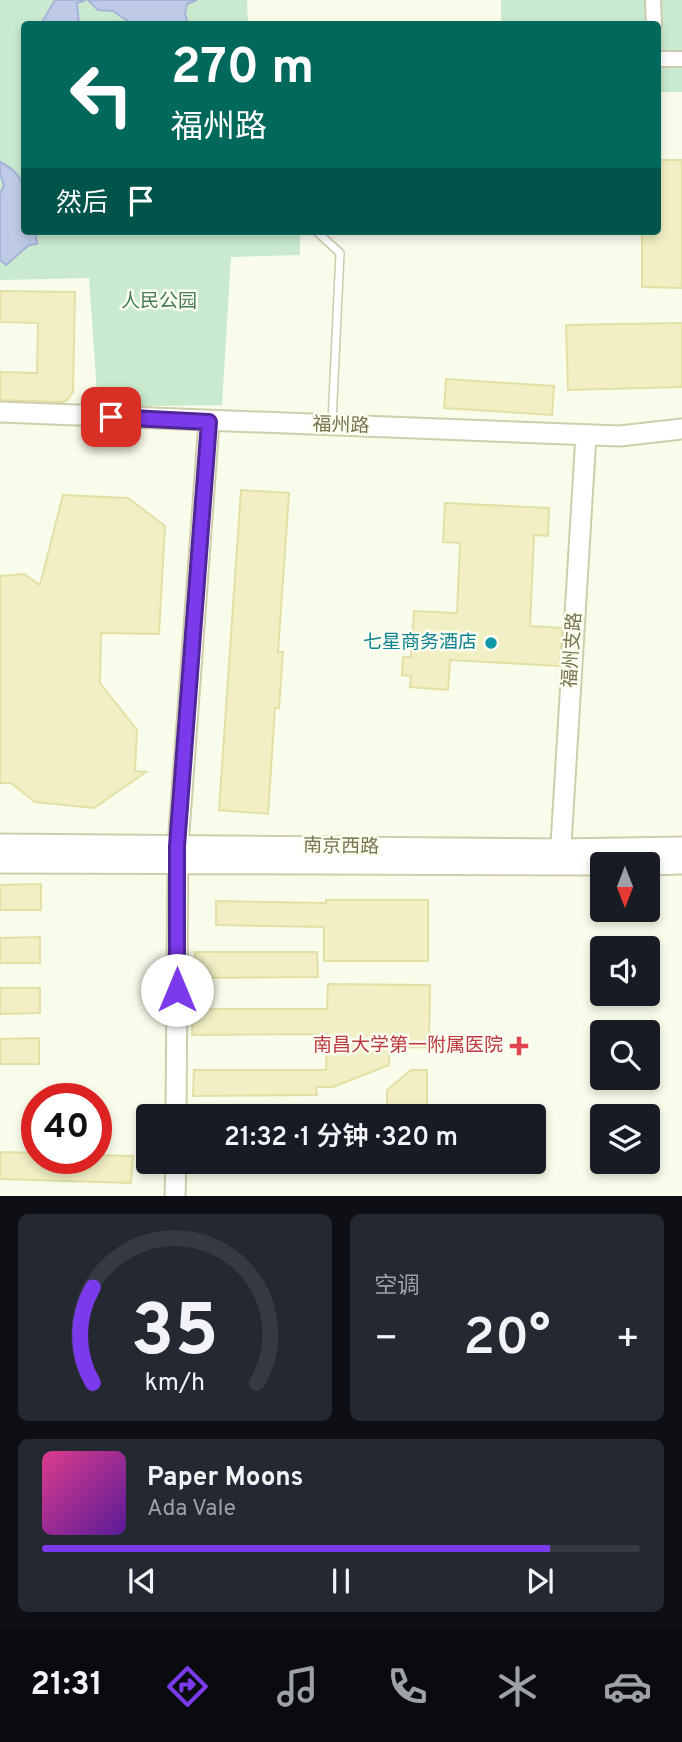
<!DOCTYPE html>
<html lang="zh">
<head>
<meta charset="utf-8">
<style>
	:root { --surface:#171b24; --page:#242831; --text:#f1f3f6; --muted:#9ea1a6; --line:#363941; --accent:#7c3aed }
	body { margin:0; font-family:Overpass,"Noto Sans SC",sans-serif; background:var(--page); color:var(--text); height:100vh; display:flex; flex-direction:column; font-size:26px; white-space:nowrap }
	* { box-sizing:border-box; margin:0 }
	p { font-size:23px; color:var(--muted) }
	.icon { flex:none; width:38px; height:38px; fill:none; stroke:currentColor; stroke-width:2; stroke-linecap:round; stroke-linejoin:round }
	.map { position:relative; height:1196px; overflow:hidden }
	.panel { display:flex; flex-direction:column; gap:18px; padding:18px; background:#0d0f14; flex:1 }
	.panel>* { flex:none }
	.hud { position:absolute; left:21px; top:21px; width:640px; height:214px; border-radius:7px; box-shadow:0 4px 10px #0003; background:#00695c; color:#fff; overflow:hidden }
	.needle { width:46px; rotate:180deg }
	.fabs { position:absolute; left:590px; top:852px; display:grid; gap:14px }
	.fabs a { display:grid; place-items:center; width:70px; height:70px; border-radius:7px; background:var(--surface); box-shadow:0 4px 10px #0003; font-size:35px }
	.speed { position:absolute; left:21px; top:1083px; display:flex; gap:14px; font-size:35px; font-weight:700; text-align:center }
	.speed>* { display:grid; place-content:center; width:91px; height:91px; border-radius:50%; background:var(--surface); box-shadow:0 4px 10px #0003; line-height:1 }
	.speed .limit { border:10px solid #d22; background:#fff; color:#111 }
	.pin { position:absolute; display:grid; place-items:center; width:60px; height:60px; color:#fff; margin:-30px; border-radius:14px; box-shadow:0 4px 10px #0006 }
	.me { position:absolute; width:77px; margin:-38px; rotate:0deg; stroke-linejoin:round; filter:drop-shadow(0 0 5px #0008) }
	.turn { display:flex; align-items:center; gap:24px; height:147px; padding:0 35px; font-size:32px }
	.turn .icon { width:91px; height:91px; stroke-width:2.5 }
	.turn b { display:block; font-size:49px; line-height:60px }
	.then { display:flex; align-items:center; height:66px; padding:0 35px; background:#0003; gap:14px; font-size:26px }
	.big { font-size:52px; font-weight:600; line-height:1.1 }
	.panel .card { flex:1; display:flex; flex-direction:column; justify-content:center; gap:10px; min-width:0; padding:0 24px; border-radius:10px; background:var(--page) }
	.panel .dial { align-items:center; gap:0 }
	.dial svg { height:182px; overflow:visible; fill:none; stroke:var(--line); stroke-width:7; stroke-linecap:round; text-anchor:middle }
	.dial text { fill:var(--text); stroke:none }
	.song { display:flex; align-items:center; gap:21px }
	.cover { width:84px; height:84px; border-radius:10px; background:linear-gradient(135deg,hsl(330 70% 55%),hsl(270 70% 35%)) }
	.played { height:7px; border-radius:4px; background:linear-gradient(90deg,var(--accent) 85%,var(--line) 85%) }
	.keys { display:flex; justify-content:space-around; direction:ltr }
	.heat { display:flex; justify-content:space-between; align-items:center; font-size:38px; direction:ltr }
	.panel .tiles { flex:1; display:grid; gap:18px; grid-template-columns:1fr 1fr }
	.card:last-child { grid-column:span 2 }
	.trip { position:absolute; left:136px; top:1104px; width:410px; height:70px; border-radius:7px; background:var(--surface); box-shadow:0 4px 10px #0003; font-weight:600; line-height:70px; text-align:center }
	.tab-bar { display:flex; height:112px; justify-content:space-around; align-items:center; background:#090b0e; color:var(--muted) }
	.tab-bar .icon { width:49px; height:49px }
	.tab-bar .on { color:var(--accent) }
	.tab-bar b { font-size:32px; color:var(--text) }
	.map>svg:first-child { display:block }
	.green { fill:#c9eacf }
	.water { fill:#bfcae6; stroke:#a6b3d7; stroke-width:2 }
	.building { fill:#f1f0c4; stroke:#e3e0a5; stroke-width:2 }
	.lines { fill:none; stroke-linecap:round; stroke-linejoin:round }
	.lane-casing { stroke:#cbcbae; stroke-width:10 }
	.street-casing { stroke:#cbcbae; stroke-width:18 }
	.secondary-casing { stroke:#ceceac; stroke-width:23 }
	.lane { stroke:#fff; stroke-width:7 }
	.street { stroke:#fff; stroke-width:14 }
	.secondary { stroke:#fff; stroke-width:19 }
	.route-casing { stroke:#51269a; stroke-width:18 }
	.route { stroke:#7c3aed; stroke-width:12 }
	.culture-dot { fill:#0f9aa8; stroke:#fcfef2; stroke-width:2.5 }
	.health-dot { fill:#e0444e; stroke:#fcfef2; stroke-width:2.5 }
	.labels { text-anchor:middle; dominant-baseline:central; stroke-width:5; stroke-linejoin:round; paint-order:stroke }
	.park-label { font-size:19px; fill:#467c55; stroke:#fcfef2 }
	.street-label { font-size:19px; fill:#77744e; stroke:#fcfef2 }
	.culture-label { font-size:19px; fill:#0d838f; stroke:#fcfef2; text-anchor:end }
	.health-label { font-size:19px; fill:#be3a42; stroke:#fcfef2; text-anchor:end }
</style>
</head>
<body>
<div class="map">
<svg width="682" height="1196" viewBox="0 0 682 1196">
	<rect width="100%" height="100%" fill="#f9fceb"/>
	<path class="green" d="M0 0H247L248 24H24V231H300V255L231 257 222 405 98 407 89 278 0 280Z
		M501 0H682V92H658V24H501Z"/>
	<path class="water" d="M55 0H86L77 3 79 24H41Z
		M88 0H197L187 4 185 14 188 24H132L113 11 98 10Z
		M0 162C32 177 24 200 24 231H40L36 237 37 244 29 245 6 265 0 260V193L4 186 0 173Z"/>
	<path class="building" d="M658 160H682V288L642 287V231H658Z
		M0 291 75 292 73 392 67 400 63 402 0 400V372L37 373 38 323 0 322Z
		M682 323V387L568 390 566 325Z
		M446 379 554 386 552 415 444 408Z
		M241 490 289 493 278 652H283L279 708H275L268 814 219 810Z
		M63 495 128 498 165 526 159 634 101 633 100 683 137 730 135 771 146 772 94 808 35 802 11 783H0V576L24 574 40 585Z
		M445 503 549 508 548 536 534 535 530 626 562 628 560 666 450 660 448 690 410 687 411 676 402 675 403 657H411L414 611 457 613 460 543 443 542Z
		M41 884V910H0V885Z
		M326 900H428V961H324V927L216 925V901L326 903Z
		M40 937V963H0V938Z
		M195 952H317L318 977 194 978Z
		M328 984 430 985 429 1047 390 1048 389 1065 333 1087H316L317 1095 193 1096 194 1070H326L327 1034 192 1035 193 1009H327Z
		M0 988H40V1013L0 1014Z
		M39 1038V1064H0V1039Z
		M411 1070H427V1108L387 1109V1090Z
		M0 1152 37 1153V1158H96V1155L133 1156 131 1183 0 1179Z"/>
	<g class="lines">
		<defs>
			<path id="lane" d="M316 231 340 253 332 422"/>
			<path id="street" d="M653 0 654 24
				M658 59H682"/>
			<path id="secondary" d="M0 412 620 436 682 429
				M0 844 560 849 682 847
				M560 861 586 435
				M0 863 602 865
				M648 865 682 864
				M176 1116 178 846 209 422
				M175 1196 176 1162"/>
		</defs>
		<use href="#lane" class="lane-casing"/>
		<use href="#street" class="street-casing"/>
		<use href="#secondary" class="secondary-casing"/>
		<use href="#lane" class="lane"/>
		<use href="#street" class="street"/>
		<use href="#secondary" class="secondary"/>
	</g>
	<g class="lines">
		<defs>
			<path id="route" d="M111 417 209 422 177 846V990"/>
		</defs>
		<use href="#route" class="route-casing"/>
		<use href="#route" class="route"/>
	</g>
	<circle class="culture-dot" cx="491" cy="643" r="7"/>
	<path class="health-dot" d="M515.5 1035.5h7v7h7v7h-7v7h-7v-7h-7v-7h7z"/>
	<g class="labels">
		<g class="park-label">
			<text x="159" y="302">人民公园</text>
		</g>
		<g class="street-label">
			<text transform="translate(341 426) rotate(2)">福州路</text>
			<text transform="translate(573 650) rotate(-86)">福州支路</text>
			<text transform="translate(341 847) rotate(1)">南京西路</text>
		</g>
		<g class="culture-label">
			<text x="477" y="643">七星商务酒店</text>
		</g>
		<g class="health-label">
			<text x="503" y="1046">南昌大学第一附属医院</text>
		</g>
	</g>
</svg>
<div class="fabs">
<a><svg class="needle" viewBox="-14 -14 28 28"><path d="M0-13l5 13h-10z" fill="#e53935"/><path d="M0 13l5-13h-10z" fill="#9ea1a6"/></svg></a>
<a><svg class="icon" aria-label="sound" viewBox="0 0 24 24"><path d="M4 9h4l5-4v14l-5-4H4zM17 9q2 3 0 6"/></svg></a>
<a><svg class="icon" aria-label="search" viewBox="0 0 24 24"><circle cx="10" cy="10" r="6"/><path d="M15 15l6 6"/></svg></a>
<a><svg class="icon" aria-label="layers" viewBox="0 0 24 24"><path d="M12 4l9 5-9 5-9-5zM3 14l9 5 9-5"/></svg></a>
</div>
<div class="speed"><div class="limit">40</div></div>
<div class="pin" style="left:111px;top:417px;background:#d93025"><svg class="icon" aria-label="arrive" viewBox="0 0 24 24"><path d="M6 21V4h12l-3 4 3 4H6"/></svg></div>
<svg class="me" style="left:177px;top:990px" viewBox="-20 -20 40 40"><circle r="19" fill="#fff"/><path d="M0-13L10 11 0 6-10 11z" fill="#7c3aed"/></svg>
<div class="trip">21:32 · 1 分钟 · 320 m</div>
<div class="hud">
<div class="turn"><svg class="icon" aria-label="left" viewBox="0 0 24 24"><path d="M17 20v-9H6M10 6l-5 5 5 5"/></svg><div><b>270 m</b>福州路</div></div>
<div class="then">然后<svg class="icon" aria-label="arrive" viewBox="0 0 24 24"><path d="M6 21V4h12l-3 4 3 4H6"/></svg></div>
</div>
</div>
<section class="panel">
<div class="tiles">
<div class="card dial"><svg viewBox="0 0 100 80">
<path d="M14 69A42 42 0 1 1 86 69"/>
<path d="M14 69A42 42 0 0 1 14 27" stroke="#7c3aed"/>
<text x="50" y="56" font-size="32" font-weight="700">35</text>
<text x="50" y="72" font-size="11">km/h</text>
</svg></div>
<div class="card"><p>空调</p>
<div class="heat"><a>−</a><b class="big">20°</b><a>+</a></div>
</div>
<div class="card">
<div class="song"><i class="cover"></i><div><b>Paper Moons</b><p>Ada Vale</p></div></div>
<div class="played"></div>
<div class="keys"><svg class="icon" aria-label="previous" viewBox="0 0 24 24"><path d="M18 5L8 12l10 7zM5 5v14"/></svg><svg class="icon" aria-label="pause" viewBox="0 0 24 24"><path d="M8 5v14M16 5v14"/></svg><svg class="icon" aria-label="next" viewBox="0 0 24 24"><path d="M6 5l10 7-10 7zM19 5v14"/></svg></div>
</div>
</div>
</section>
<nav class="tab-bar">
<b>21:31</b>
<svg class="icon on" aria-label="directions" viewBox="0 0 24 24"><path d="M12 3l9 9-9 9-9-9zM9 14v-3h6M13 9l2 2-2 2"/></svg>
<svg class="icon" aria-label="music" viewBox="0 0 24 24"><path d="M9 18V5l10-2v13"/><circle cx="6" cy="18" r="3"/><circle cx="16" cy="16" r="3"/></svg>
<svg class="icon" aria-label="phone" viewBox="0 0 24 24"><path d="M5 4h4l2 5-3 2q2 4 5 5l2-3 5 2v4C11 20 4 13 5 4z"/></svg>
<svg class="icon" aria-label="climate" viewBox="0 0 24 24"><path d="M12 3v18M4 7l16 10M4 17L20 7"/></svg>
<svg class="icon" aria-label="car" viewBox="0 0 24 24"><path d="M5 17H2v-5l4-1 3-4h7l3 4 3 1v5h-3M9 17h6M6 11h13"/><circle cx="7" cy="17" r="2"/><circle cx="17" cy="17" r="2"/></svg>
</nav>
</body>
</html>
